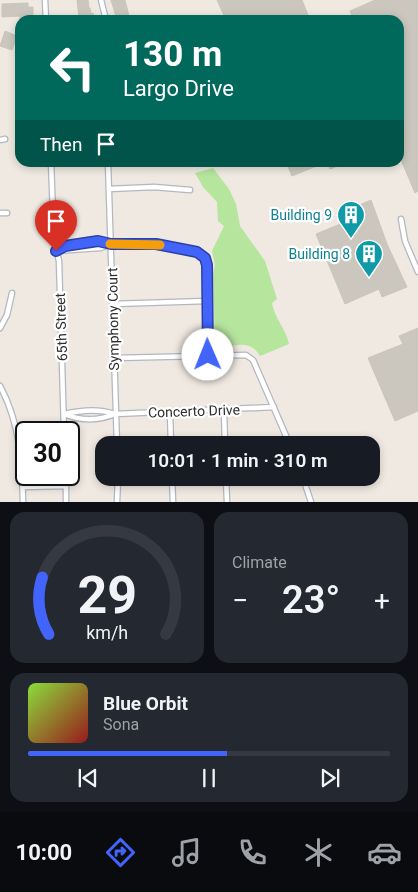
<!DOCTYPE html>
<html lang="en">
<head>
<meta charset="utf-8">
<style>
	:root { --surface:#171b24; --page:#242831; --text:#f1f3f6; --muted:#9ea1a6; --line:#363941; --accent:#4264fb }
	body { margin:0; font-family:Roboto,sans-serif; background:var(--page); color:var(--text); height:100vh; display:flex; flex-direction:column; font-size:19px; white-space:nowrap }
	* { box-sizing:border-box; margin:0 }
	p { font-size:16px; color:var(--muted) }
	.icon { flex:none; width:28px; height:28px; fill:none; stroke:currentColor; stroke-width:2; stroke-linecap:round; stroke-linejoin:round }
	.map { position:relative; height:502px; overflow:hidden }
	.side { display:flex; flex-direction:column; gap:10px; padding:10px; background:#0d0f14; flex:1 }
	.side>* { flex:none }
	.guide { position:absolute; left:15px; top:15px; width:389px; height:152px; border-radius:15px; box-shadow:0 2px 8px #0003; background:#00695c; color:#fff; overflow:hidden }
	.speed { position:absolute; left:15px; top:421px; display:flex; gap:10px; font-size:25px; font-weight:700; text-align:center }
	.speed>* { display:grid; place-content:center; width:65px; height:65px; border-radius:50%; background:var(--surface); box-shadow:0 2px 8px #0003; line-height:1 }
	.speed .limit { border:2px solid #111; border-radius:8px; background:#fff; color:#111 }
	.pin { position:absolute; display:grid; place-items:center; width:42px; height:42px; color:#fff; margin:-51px -21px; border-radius:50% 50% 50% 0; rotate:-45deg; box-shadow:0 0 5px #0007 }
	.pin .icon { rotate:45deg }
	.me { position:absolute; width:55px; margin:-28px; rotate:359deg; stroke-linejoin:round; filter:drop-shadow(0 0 4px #0008) }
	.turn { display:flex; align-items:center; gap:18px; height:105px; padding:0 25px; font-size:22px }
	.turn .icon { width:65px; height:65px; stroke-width:2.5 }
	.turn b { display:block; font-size:35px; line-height:42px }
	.then { display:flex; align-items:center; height:48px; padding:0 25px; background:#0003; gap:10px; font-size:19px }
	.big { font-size:38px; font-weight:600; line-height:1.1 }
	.side .tile { flex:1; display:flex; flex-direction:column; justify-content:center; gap:8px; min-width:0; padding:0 18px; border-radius:15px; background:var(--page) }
	.side .dial { align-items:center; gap:0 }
	.dial svg { height:130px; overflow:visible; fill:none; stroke:var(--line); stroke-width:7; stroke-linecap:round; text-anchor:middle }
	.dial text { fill:var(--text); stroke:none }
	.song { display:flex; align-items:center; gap:15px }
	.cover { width:60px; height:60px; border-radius:8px; background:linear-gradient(135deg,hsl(90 70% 55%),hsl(0 70% 35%)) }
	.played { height:5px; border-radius:2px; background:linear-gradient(90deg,var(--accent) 55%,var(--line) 55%) }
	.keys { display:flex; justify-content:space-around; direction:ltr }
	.heat { display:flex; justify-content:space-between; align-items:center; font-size:28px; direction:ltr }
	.side .tiles { flex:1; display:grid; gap:10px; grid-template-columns:1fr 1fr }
	.tile:last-child { grid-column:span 2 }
	.trip { position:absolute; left:95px; top:436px; width:285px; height:50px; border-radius:15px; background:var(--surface); box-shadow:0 2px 8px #0003; font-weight:600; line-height:50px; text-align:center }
	.tabs { display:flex; height:80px; justify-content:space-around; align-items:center; background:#090b0e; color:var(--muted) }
	.tabs .icon { width:35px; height:35px }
	.tabs .selected { color:var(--accent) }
	.tabs b { font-size:22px; color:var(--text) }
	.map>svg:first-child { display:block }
	.green { fill:#b6e59e }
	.building { fill:#cbc7bf; stroke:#cbc5ba }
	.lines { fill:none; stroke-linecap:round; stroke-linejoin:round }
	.minor-casing { stroke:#b4b7c1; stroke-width:7 }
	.minor { stroke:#fff; stroke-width:4.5 }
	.route-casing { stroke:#2b41a3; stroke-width:12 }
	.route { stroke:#4264fb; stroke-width:9 }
	.slow { stroke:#f59e0b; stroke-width:9 }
	.labels { text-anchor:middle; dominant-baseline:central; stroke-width:4.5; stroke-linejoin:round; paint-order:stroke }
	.culture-label { font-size:14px; fill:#0d838f; stroke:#fff; text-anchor:end }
	.street-label { font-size:14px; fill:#2e2e2e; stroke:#fff }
</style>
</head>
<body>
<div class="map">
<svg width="418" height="502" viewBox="0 0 418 502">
	<rect width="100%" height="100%" fill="#efe9e1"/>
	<path class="green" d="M213 168 229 189 236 204 240 226 265 261 277 299 272 303C274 317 286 329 289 344L260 356C251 340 236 345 221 348L215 343 213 274 215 265 212 251 224 226 218 221 217 202 203 187 195 173Z"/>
	<path class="building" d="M77 0H88L89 8H90L91 14 93 13 94 20 79 18Z
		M111 0H125L130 20H117Z
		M217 0H302L308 15 302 17 304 20H226Z
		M375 0H418V191L415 193 399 155V20H354L350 11Z
		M28 3V7H33V16L26 17V20H20V16L2 17V4Z
		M5 31 17 36 12 50 0 46Z
		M286 162H324V163L292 176Z
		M327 162H346V163L330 169Z
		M371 200 387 244 407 287 382 297 379 289 345 304 316 234 350 220 346 211Z
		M418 328V411L395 421 368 358 403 344 399 336Z"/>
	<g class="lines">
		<defs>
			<path id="minor" d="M45 0 46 20
				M101 0 106 20
				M0 140 5 139
				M51 162 54 239 59 261 64 432
				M108 162 117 445
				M109 189 154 187 190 190
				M0 213H7
				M401 219 405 241 418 272
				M56 251 65 246 98 241 111 244H156L197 252 205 258 207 265 208 355
				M56 251 100 248 109 245
				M112 304 207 301
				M0 328 7 315 12 293
				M114 358 246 355 253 360 290 445
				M0 386C20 423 22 461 23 502
				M224 411 225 445
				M170 413 171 445
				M64 414C81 410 98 408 115 414L274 407
				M64 414C81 421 98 421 115 414
				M66 475V502
				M172 478 173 502
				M226 478 227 502
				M303 478 311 502
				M23 487 66 486
				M117 502 118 478"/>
		</defs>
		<use href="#minor" class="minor-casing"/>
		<use href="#minor" class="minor"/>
	</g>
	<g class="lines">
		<defs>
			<path id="route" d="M56 251 65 246 98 241 111 244H156L197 252 205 258 207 265 208 355"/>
		</defs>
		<use href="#route" class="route-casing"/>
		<use href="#route" class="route"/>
		<path class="slow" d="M110 244 160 245"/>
	</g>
	<defs>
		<symbol id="building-pin" viewBox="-11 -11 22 30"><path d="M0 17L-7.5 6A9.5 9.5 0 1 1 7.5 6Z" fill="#0f9aa8" stroke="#fff"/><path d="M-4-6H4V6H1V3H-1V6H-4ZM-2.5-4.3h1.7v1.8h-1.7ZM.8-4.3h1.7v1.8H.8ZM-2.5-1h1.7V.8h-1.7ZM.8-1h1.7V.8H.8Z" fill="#fff"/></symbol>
	</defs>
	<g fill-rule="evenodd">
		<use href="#building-pin" x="335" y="199" width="32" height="43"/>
		<use href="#building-pin" x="353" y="238" width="32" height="43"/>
	</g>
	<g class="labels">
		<g class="culture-label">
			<text x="332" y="215">Building 9</text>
			<text x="350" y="254">Building 8</text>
		</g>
		<g class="street-label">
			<text transform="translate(113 319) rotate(-91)">Symphony Court</text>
			<text transform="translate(61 327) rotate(-92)">65th Street</text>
			<text transform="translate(194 411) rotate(-2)">Concerto Drive</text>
		</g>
	</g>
</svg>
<div class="speed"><div class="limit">30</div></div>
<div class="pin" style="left:56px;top:251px;background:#d93025"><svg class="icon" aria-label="arrive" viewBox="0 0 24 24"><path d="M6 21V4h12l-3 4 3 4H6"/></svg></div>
<svg class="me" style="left:208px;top:355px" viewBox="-20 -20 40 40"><circle r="19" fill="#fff"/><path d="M0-13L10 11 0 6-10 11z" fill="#4264fb"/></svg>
<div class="trip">10:01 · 1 min · 310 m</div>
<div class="guide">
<div class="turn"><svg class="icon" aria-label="left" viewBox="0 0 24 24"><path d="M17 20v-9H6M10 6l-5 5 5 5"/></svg><div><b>130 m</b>Largo Drive</div></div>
<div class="then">Then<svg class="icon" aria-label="arrive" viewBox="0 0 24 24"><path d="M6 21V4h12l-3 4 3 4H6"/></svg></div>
</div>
</div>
<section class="side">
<div class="tiles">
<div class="tile dial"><svg viewBox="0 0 100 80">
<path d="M14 69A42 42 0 1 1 86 69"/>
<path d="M14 69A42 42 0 0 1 10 34" stroke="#4264fb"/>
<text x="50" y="56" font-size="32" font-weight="700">29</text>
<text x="50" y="72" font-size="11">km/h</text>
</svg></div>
<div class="tile"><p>Climate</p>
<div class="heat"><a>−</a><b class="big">23°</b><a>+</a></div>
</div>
<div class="tile">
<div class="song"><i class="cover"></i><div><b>Blue Orbit</b><p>Sona</p></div></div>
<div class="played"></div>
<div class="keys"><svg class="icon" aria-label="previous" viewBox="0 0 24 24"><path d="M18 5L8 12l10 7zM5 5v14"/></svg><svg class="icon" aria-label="pause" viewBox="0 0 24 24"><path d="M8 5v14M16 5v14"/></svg><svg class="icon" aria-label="next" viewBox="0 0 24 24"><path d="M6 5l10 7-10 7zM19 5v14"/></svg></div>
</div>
</div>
</section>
<nav class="tabs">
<b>10:00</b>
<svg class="icon selected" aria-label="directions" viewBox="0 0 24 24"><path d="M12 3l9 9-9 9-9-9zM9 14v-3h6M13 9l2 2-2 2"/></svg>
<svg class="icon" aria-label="music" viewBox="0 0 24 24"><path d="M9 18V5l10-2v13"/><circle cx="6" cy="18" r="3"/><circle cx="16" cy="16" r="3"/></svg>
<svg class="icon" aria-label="phone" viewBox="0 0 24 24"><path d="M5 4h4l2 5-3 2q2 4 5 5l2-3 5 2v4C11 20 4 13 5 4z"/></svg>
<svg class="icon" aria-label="climate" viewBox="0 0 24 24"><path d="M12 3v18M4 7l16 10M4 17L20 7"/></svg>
<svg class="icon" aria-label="car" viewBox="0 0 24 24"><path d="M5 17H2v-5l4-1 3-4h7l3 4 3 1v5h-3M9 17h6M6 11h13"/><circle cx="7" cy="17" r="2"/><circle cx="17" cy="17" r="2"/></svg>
</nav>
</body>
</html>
